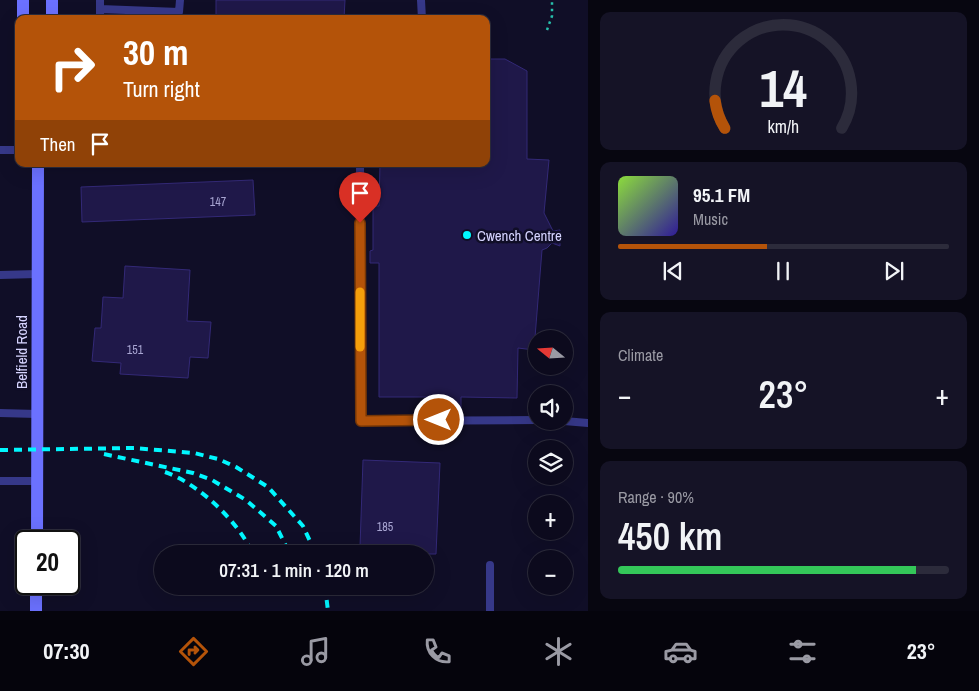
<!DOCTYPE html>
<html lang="en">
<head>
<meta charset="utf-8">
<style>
	:root { --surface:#0c0a1d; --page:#151326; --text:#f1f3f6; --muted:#9a9aa4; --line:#2c2b3b; --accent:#b45309 }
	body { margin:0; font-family:"Archivo Narrow",sans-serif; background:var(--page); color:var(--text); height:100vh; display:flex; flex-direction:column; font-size:19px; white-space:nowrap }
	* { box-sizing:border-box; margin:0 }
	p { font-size:16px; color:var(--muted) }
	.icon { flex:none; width:28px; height:28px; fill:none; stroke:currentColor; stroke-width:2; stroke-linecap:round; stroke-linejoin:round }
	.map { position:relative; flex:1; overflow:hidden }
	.side { display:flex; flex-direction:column; gap:12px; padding:12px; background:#070610; width:391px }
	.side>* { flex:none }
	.guide { position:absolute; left:15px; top:15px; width:475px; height:152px; border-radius:10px; box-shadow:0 5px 20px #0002,0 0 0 1px var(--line); background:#b45309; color:#fff; overflow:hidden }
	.needle { width:32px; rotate:288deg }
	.controls { position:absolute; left:528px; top:330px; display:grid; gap:10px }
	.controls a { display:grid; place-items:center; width:45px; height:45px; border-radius:50%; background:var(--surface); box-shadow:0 5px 20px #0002,0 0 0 1px var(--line); font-size:25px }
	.speed { position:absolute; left:15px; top:530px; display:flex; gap:10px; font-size:25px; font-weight:700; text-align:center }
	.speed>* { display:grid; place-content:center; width:65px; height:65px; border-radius:50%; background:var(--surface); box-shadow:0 5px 20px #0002,0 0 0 1px var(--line); line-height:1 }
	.speed .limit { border:2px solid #111; border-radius:8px; background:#fff; color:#111 }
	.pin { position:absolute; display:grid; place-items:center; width:42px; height:42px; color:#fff; margin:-51px -21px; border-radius:50% 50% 50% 0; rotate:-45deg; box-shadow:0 0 5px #0007 }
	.pin .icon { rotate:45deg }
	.me { position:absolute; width:55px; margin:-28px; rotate:270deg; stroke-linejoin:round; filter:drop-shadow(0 0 4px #0008) }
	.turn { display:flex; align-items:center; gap:18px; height:105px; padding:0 25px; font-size:22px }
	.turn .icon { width:65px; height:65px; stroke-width:2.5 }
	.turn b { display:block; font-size:35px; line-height:42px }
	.then { display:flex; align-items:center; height:48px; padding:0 25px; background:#0003; gap:10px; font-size:19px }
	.big { font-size:38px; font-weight:600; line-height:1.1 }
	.side .card { flex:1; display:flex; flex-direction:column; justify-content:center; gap:8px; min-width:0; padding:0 18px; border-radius:10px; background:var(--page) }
	.side .dial { align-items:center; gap:0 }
	.dial svg { height:130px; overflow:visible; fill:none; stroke:var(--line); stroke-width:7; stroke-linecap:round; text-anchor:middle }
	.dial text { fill:var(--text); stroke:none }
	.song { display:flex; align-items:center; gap:15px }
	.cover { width:60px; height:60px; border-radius:8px; background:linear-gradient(135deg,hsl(90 70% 55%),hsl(250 70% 35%)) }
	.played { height:5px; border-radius:2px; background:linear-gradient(90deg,var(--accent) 45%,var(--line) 45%) }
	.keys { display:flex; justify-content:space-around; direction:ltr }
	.heat { display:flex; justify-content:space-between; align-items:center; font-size:28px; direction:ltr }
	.charge { height:8px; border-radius:4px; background:linear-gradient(90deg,#34c759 90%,var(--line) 0) }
	.trip { position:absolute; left:154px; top:545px; width:280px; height:50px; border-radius:25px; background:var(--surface); box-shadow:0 5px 20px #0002,0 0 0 1px var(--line); font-weight:600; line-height:50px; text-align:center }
	.tab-bar { display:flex; height:80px; justify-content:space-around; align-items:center; background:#05040c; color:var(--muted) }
	.tab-bar .icon { width:35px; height:35px }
	.tab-bar .current { color:var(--accent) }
	.tab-bar b { font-size:22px; color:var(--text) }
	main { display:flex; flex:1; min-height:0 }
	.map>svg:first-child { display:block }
	.building { fill:#1f1849; stroke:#332977 }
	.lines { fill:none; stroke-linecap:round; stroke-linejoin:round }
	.path { stroke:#27bfac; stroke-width:2.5; stroke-dasharray:2.5 4; stroke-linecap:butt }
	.service { stroke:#363889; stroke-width:8 }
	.secondary { stroke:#6b71ff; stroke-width:12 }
	.rail { stroke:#00f7ff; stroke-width:4; stroke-dasharray:8 6; stroke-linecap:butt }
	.route-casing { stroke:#753606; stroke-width:12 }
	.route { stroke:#b45309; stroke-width:9 }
	.slow { stroke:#f59e0b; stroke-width:9 }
	.poi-dot { fill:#00f7ff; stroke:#100e27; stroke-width:2 }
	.labels { text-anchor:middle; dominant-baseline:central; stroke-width:5; stroke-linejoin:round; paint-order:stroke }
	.number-label { font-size:12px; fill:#a8a5d2 }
	.poi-label { font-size:15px; fill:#d6d4ff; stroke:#100e27; text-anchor:start }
	.street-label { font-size:15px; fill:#d6d4ff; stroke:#100e27 }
</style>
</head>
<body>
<main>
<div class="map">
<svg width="588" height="611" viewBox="0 0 588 611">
	<rect width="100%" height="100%" fill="#100e27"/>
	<path class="building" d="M216 0H345L344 19H216Z
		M486 59H505L527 71V159L549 160 544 213 553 231 560 230V246L552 243 547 248 542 250 534 350 518 348 517 398 461 397V412H437V397H379V263H370V251L373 250V206H379L380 164H486Z
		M253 180 255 215 82 222 81 187Z
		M125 266 190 270 187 321 211 322 208 358 190 357 188 378 120 374 121 363 92 361 95 328H101L103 297 123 298Z
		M363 460 440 463 436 554H372L373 548 360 547Z"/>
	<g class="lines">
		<path class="path" d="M547 30 552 16V0"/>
		<path class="service" d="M421 0 422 19
			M100 9 179 12 180 0
			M100 19V0
			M0 150H19
			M360 164 361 421 536 420
			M0 275 37 274
			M0 413 37 414
			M564 421 588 423
			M0 481H37
			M490 565V611"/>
		<path class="secondary" d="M23 0V19
			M52 0V19
			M37 541 38 164
			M36 611V584"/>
		<path class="rail" d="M0 450 134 448 194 453 218 459 236 467 268 487 303 526 316 554
			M104 454 193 473 212 480 246 500 276 526 290 554
			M165 472C199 484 238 521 253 554
			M302 586 304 595
			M325 586 328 611"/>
	</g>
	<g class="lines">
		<defs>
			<path id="route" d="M360 223 361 421 439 420"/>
		</defs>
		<use href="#route" class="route-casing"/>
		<use href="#route" class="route"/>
		<path class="slow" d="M360 292V347"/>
	</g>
	<circle class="poi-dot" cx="467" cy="235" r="5"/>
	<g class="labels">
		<g class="number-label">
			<text x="218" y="202">147</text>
			<text x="135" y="350">151</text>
			<text x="385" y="527">185</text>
		</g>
		<g class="poi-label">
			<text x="477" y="235">Cwench Centre</text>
		</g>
		<g class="street-label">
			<text transform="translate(21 352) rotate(-90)">Belfield Road</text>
		</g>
	</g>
</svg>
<div class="controls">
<a><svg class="needle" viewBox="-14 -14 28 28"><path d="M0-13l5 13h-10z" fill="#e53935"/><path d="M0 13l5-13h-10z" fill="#9a9aa4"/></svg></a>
<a><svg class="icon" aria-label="sound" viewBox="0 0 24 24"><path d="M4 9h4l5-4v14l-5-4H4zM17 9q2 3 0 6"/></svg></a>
<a><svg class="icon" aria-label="layers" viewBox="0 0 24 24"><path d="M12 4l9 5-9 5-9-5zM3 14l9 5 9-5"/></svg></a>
<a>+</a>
<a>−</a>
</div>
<div class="speed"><div class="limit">20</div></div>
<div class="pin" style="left:360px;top:223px;background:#d93025"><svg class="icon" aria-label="arrive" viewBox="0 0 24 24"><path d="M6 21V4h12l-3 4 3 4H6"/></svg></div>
<svg class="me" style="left:439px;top:420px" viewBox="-20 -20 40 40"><circle r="17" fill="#b45309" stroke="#fff" stroke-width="3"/><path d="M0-11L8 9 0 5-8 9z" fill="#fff"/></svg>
<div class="trip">07:31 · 1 min · 120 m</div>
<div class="guide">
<div class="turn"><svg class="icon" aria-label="right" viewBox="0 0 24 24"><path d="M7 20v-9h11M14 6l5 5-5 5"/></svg><div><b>30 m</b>Turn right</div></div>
<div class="then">Then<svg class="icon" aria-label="arrive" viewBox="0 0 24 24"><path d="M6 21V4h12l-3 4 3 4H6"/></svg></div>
</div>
</div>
<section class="side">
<div class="card dial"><svg viewBox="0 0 100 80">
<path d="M14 69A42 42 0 1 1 86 69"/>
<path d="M14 69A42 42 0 0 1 8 52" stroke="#b45309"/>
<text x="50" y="56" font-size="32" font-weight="700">14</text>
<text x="50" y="72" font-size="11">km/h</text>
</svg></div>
<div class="card">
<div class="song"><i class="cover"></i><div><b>95.1 FM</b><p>Music</p></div></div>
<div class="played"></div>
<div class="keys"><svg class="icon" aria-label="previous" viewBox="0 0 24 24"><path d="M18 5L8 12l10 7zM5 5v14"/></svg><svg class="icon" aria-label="pause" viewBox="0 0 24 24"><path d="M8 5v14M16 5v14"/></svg><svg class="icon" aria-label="next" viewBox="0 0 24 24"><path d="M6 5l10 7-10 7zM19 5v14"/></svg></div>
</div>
<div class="card"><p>Climate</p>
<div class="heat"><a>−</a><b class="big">23°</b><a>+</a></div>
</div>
<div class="card"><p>Range · 90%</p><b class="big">450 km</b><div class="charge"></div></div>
</section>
</main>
<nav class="tab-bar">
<b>07:30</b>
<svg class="icon current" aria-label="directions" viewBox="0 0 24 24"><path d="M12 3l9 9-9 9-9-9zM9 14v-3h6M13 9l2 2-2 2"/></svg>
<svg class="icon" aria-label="music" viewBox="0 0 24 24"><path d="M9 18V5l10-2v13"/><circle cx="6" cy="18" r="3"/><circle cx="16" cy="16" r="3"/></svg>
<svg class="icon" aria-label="phone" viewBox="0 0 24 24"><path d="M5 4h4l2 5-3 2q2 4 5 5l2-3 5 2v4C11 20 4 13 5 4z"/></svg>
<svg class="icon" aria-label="climate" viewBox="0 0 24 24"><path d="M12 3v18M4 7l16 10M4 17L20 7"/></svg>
<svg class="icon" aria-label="car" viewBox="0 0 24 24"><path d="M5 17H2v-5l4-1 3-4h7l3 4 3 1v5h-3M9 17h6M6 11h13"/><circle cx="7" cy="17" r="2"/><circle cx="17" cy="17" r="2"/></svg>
<svg class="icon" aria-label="filters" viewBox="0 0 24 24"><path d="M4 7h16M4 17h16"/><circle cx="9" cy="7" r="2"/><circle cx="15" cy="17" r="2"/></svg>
<b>23°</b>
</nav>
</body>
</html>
